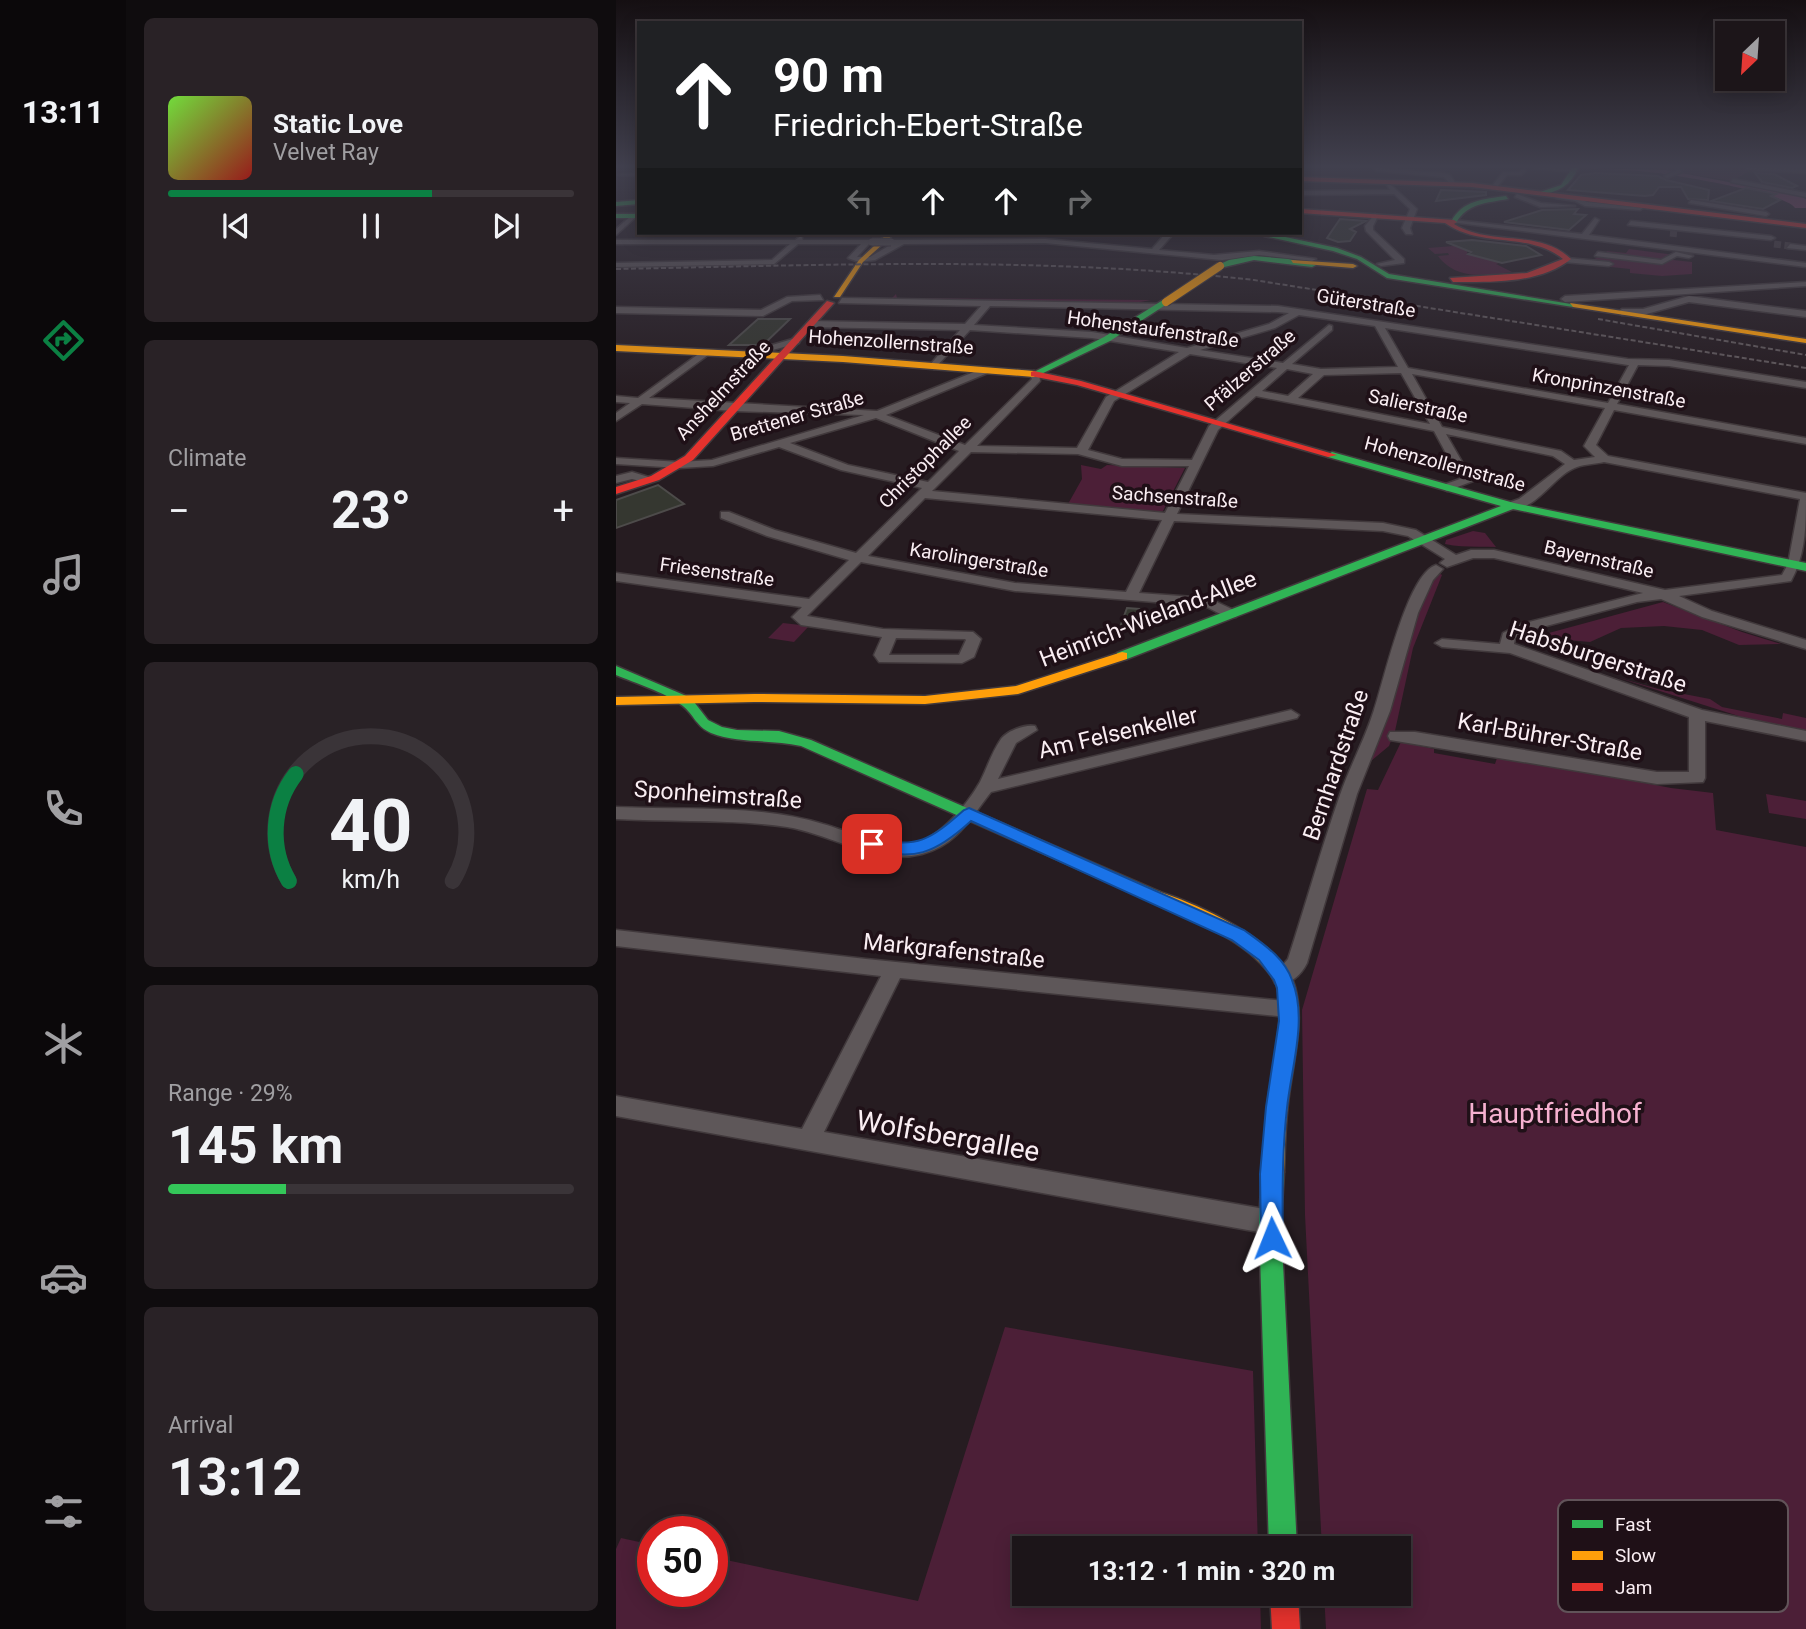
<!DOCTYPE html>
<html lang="en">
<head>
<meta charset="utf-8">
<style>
	:root { --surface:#1c1519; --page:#292226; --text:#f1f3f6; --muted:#a09fa2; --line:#3a3438; --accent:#0b8043 }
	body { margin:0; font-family:Roboto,sans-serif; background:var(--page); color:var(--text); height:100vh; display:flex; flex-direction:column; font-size:26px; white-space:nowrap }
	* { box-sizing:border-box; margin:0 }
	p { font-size:23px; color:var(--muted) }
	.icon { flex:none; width:38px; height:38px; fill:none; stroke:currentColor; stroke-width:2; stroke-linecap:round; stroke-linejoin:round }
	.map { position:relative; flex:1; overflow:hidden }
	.panel { display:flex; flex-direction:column; gap:18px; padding:18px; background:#0f0c0e; width:490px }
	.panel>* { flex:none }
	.hud { position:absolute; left:21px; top:21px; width:665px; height:214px; border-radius:0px; box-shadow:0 4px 18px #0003,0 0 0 2px var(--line); background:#202124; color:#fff; overflow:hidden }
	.needle { width:46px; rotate:205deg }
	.tools { position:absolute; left:1099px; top:21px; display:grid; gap:14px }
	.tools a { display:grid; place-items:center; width:70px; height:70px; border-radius:0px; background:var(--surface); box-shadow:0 4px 18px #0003,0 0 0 2px var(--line); font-size:35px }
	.speed { position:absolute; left:21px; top:1516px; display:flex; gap:14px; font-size:35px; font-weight:700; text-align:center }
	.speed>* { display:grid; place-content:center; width:91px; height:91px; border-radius:50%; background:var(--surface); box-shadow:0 4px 18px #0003,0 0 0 2px var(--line); line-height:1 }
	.speed .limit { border:10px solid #d22; background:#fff; color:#111 }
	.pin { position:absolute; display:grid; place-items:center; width:60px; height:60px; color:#fff; margin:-30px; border-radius:14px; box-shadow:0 4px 10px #0006 }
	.me { position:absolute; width:77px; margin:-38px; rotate:358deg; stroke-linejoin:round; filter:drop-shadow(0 0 5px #0008) }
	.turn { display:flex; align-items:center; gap:24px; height:147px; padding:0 21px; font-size:32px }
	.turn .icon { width:91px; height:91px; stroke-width:2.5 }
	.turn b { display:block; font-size:49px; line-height:60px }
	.lanes { display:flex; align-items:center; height:66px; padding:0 21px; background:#0003; justify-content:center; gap:35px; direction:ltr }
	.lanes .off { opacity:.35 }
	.big { font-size:52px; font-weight:700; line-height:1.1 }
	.panel .card { flex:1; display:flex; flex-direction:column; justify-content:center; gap:10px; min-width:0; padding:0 24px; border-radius:10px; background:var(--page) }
	.panel .dial { align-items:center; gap:0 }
	.dial svg { height:182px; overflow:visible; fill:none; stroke:var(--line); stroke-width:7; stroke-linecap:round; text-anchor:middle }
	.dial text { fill:var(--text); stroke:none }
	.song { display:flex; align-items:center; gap:21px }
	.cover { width:84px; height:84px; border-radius:10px; background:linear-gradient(135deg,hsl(100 70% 55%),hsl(0 70% 35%)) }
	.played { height:7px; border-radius:4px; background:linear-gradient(90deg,var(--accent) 65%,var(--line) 65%) }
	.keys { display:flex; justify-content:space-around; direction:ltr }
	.heat { display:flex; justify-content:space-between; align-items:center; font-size:38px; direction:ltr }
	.charge { height:10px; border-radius:5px; background:linear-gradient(90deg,#34c759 29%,var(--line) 0) }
	.trip { position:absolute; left:396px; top:1536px; width:399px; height:70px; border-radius:0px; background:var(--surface); box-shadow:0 4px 18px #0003,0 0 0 2px var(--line); font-weight:700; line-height:70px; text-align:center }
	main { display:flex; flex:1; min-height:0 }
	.tabs { display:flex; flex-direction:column; width:126px; justify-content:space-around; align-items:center; background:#0b080a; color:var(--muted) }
	.tabs .icon { width:49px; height:49px }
	.tabs .current { color:var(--accent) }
	.tabs b { font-size:32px; color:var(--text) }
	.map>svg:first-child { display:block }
	.green { fill:#4c1f37 }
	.water { fill:#873e63 }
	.building { fill:#353730; stroke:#4d4b4a; stroke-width:2 }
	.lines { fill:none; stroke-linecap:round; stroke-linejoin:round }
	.street-tunnel { stroke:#463c40; stroke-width:7; stroke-dasharray:7 3.5; stroke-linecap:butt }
	.street-casing { stroke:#41393c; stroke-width:3 }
	.fast-casing { stroke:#41393c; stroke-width:3 }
	.slow-casing { stroke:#41393c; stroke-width:3 }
	.jam-casing { stroke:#41393c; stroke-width:3 }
	.street { fill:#5e5759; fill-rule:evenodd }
	.fast { fill:#30b455; fill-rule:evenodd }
	.slow { fill:#ff9f0a; fill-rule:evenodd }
	.jam { fill:#e5322d; fill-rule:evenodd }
	.rail { stroke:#61595c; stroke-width:2; stroke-dasharray:5 2.5; stroke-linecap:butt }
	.street-bridge-casing { stroke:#41393c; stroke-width:9; stroke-linecap:butt }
	.slow-bridge-casing { stroke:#41393c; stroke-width:10; stroke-linecap:butt }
	.street-bridge { stroke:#5e5759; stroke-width:7 }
	.slow-bridge { stroke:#ff9f0a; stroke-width:8 }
	.route { fill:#1a73e8; stroke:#114b97; stroke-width:2 }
	.labels { text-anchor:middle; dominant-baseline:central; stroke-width:7; stroke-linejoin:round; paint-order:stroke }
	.far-street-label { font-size:19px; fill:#faeef3; stroke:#1f1017 }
	.street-label { font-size:23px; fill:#faeef3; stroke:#1f1017 }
	.near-park-label { font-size:28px; fill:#f6b1d0; stroke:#1f1017 }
	.near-street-label { font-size:28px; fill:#faeef3; stroke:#1f1017 }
	.key { fill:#1f1017; stroke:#615359; stroke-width:2 }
	.key-label { font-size:19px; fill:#faeef3 }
</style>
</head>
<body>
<main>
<nav class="tabs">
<b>13:11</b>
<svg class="icon current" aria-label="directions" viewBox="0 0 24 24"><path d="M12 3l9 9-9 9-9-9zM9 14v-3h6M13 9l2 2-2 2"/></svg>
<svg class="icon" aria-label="music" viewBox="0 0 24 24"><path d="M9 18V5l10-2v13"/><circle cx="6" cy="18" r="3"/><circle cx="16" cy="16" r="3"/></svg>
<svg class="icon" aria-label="phone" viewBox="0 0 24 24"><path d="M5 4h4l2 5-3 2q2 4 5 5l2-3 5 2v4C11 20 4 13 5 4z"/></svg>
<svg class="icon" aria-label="climate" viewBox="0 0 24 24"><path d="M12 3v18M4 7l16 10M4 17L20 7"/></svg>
<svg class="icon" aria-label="car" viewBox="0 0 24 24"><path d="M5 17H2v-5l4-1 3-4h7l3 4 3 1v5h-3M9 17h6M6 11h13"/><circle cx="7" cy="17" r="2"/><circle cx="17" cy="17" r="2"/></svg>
<svg class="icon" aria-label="filters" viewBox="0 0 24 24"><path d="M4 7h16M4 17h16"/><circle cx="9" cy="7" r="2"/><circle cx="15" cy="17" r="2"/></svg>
</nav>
<section class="panel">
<div class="card">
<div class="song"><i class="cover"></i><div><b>Static Love</b><p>Velvet Ray</p></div></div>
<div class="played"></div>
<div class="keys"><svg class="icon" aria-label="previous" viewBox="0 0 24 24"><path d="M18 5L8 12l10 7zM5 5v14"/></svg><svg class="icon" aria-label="pause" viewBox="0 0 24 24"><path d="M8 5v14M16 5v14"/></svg><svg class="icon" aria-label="next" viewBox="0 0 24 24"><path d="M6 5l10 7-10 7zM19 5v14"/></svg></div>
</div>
<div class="card"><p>Climate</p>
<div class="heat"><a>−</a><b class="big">23°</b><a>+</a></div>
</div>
<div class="card dial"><svg viewBox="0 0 100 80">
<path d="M14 69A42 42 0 1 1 86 69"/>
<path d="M14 69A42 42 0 0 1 17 22" stroke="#0b8043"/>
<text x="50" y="56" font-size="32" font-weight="700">40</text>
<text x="50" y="72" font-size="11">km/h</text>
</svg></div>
<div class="card"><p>Range · 29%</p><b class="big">145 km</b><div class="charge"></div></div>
<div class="card"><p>Arrival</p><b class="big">13:12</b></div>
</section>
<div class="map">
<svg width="1190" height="1629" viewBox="0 0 1190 1629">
	<rect width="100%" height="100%" fill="#261c21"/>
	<path class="green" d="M1037 168H1130L1135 170 1116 181Z
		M851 245V254L886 262 880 264 896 272C869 275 841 281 822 256L833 255 832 253 819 254 812 248Z
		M1013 249 1059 255 1057 260 1076 262V274L1046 276 1014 273V269L966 264 988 255 991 251 1010 253Z
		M280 294 281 298 535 300 519 303 275 299Z
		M465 465 485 469 491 465 569 468 547 511 542 512 452 504 466 479Z
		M857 531 869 533 880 547C863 546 845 548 829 544L830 540Z
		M823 573 826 575 797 648 779 731 773 746 749 766 790 643 817 574Z
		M1047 602 1126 632 1165 644 1123 645 1086 630 1048 626 1005 628 974 642 918 637Z
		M167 623 193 626 178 642 152 638Z
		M1000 677 1042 689 1094 699 1106 707 1166 719 1167 713 1190 718V730L1135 720Z
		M785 742 818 749V753L879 764 882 755 1055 788 1097 793 1100 830 1190 847V1629H710L708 1594H782V1549H706L689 1215 686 1010 751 789 762 790Z
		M1150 794 1190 801V819L1153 813Z
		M389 1327 637 1371 642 1549H408V1594H644L645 1629H0V1549L5 1538 37 1545V1591H96V1557L302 1601Z"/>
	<path class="water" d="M951 168 1050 170 1185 196 1190 199V208H1179C1171 193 1055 174 1033 172 1006 169 979 169 951 168Z"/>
	<path class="building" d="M979 173 1042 176 1050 180 1093 190 1092 200 1072 199 1065 187H1043L1037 195 1029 196 952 190 965 175Z
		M1139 173 1158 174 1181 186 1176 188 1146 182Z
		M1130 188 1160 194 1155 196 1164 200 1147 209 1095 201Z
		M825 190 870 192V195L820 201Z
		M962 209 958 214 970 215 953 230 888 222 926 210Z
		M724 219 750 221 734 229 740 232 734 241 722 242 711 238Z
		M856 240 910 246 925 255 886 263 852 254 855 252 830 242Z
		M142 319H174L147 345H113Z
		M42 485 68 504 0 528V500Z
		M511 608 523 609 518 624 503 630Z"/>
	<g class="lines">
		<path class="street-tunnel" d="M1054 233 1064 234
			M1158 244 1174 246"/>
		<defs>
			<path id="street" d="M758 168 828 173 834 175 840 184 835 185 828 177 760 171Z
				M916 168 962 170 959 172Z
				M1130 168 1190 169V173L1133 170Z
				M907 169 910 171 905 175H891L882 186 877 185 887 172H902Z
				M1064 169 1066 172 1051 178 1048 176Z
				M23 172V176L2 175Z
				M1117 179 1190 193V197L1115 182Z
				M771 185H775L801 209 794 228 796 234H790L786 228 794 209 778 194 684 195V191L774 190Z
				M901 194 925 203 959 206 924 207 899 197Z
				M942 195 961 197 971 202 1027 208 1024 210 969 206 959 201 940 198Z
				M1075 200 1150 212 1153 214 1150 216 1073 203Z
				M759 214 762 216 757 226V230L788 259V263L765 266 761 264 779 260 750 231 749 226Z
				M16 215 21 216 0 235V229Z
				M979 218 983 220 973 235 1190 263V267L834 222 838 220 966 234Z
				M1015 221 1155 236 1159 238 1155 240 1012 225Z
				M550 233H558L543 250 598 255 643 251 700 259 696 261 643 255 606 260 429 243 288 244 259 260 243 262 232 258 245 244H182L158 264 0 267V263L156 260 174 244H0V240H179L185 236 187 240H259V244H253L241 257H254L276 244 271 242 275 240 429 239 536 249Z
				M1174 244 1190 246V250L1171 248Z
				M982 252 1045 260 1060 252 1077 256 1073 258 1061 256 1046 264 979 256Z
				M951 258 993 262 997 264 993 266 948 262Z
				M1190 282V286L949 302 945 299 949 296Z
				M204 295 207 300 176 301 147 316 0 313V307L145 310 171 297Z
				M1073 296 1190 311V317L1073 302 1027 315H1006L1002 312 1006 309H1027Z
				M226 298 662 306 1012 359 1053 360 1190 382V388L1053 366 1022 365 1001 404 1190 438V444L998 410 980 445 992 456 1190 493C1190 525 1190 554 1175 581L1063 596 1096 611 1190 640V649L1086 617 1045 599 1021 602 915 630 899 638 898 644 1086 710 1190 731V741L1089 721V778L1087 782 1041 784 774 740 772 736 774 732H799L1041 772H1073V717L894 653 826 647 819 643 826 639 884 644 887 633 905 624 1027 593 878 558H857L831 567 824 563 829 559 792 536 767 531 558 521 523 593 592 598 620 611V617H610L589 606 399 591 245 562 191 616 267 629 357 632 365 639 358 657 346 663 263 662 258 655 266 637 185 625 176 617 186 607 0 581V573L193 599 233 560 151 536 105 518V512H113L159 530 240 553 306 488 225 470 163 447 97 466 64 468 0 464V458L64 462 96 460 248 415 118 411 26 404 0 421V413L14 403 0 402V396L22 398 88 350 96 352 33 398 261 411 368 368H374V372L270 415 349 445 413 382 416 379 413 374 418 371 423 374 424 381 361 446 461 448 490 397 563 352 476 338 354 330 318 369 313 366 344 330 195 327 191 324 195 321 349 324 365 306 223 303ZM374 306 662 312 673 313 653 324 571 348 476 332 358 325ZM683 315 759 326 782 367 705 369 676 364 716 330V326L713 325 667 363 584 350 659 328ZM769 328 1012 365H1013L992 403 792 368ZM574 354 661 368 593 426 576 460 506 459 472 450 498 401ZM671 369 697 374 672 396 646 391ZM785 373 814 424 682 398 708 375ZM796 374 989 408 968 446 979 457 958 460 945 451 826 427ZM640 396 818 431 844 479 827 485V489L831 491 857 481 830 434 937 456 949 464 903 499 892 503V509C920 513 937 475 961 467 969 464 979 464 988 462L1184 499 1172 564 1166 575 1049 590 878 550H855L840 555 800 530 767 523 561 514 602 430ZM260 418 343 451 312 482 232 465 174 443ZM355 452 462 454 506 466H573L549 513 316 491ZM309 498 546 520 510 592 399 583 252 556ZM280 638 349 639 350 640 343 655H273Z
				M180 338 183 339V343L130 357 125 354Z
				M16 472 36 478 38 480 32 483 16 479 0 483V476Z
				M820 565 827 569 817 580 802 613 774 711 741 794 691 963C685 975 673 987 659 983L656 977 672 959C690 904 705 849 724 795 734 766 749 739 758 710 768 681 791 574 820 565Z
				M675 710 683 715 681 718 375 792C355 817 342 845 306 854 260 866 216 834 171 827 115 819 57 822 0 819V807C68 810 141 804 207 824 236 832 269 850 300 843 325 837 352 803 364 782 371 768 376 752 385 739 391 731 409 724 419 726L421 730 400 743 382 779Z
				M0 930 250 959 679 1002 682 1008 679 1014 672 1017 284 978 208 1132 654 1210 663 1214 666 1222 663 1230 654 1234 0 1116V1096L186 1129 265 976 0 946Z"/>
			<path id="fast" d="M956 168H962C955 185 942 193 924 194V192L945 185Z
				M890 196 892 199C871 203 851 203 840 223L835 222C846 200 868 199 890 196Z
				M23 200V204L0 206V202Z
				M0 214H23V218H0Z
				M650 233 721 248 745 257 773 274 961 305 957 307 771 278 741 259 717 251 648 236Z
				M638 256 672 259 700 265 696 267 638 260 604 268 600 266 613 260Z
				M547 300 554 302 494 341 421 376 414 374 488 337Z
				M716 452 898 503 1190 563V571L897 509 511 659H501V653L885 506 712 457 711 455Z
				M0 666 75 698 92 720 106 727 121 730 163 731 195 740 544 892 547 896 544 900H532L185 746C155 739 123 744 95 733 79 726 77 712 64 704 48 692 19 683 0 675Z
				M657 1162 665 1165 668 1172 665 1222 681 1549H653L643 1222 646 1172 649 1165Z"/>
			<path id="slow" d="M272 233H279L247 262 224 297H218L243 260Z
				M614 233H667L670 235 667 237Z
				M675 260 737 264 741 266 737 268 677 263Z
				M954 303 1190 339V343L957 307Z
				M0 345 227 356 418 371 422 374 418 377 227 362 0 351Z
				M506 652 511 653V659L402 694 309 704 138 702 0 705V697L138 694 309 696 400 686Z
				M538 890C580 903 666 940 679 987 689 1023 676 1066 672 1103 669 1126 669 1149 668 1172L665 1179 657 1182 649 1179 646 1172C648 1151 649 1129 651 1108 654 1078 673 1004 658 980 631 938 575 920 532 900L529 896 532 892Z"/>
			<path id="jam" d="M684 177 856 183 1190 224V228L856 187 684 181Z
				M684 209 838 220 841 222 838 224C875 247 922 228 955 259 924 284 875 282 837 282L834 278 911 273 947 259C912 231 867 249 829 223L684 213Z
				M211 301 218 303 77 460 43 480 0 494V487L35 476 69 456Z
				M418 371 465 381 721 455 712 457 461 385 415 376V372Z
				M654 1594H682L684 1629H656Z"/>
		</defs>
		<use href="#street" class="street-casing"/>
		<use href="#fast" class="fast-casing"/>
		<use href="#slow" class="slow-casing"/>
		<use href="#jam" class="jam-casing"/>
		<use href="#street" class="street"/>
		<use href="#fast" class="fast"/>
		<use href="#slow" class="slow"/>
		<use href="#jam" class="jam"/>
		<path class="rail" d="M0 269C213 265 425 256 638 280L1190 368
			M982 319 1190 355"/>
		<defs>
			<path id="street-bridge" d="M256 242H275"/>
			<path id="slow-bridge" d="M550 302 604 266"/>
		</defs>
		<use href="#street-bridge" class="street-bridge-casing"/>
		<use href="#slow-bridge" class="slow-bridge-casing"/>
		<use href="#street-bridge" class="street-bridge"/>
		<use href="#slow-bridge" class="slow-bridge"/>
	</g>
	<linearGradient id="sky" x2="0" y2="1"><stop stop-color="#150f12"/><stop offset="0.42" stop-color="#41404e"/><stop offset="1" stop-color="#41404e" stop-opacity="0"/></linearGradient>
	<rect width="1190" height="396" fill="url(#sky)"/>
	<path class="route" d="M353 808 628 930C647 944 668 957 676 980 692 1019 675 1068 671 1108 666 1152 666 1194 667 1238L664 1246 656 1249 648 1246 645 1238 644 1174 650 1107 663 1021 661 988 658 980 643 960 616 940 355 821C319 854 298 862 250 848L247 844 256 838C301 850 315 839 348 810Z"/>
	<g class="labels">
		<g class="far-street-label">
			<text transform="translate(750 303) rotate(9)">Güterstraße</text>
			<text transform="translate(537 329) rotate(8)">Hohenstaufenstraße</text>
			<text transform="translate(275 342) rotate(4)">Hohenzollernstraße</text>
			<text transform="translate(634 370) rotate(-41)">Pfälzerstraße</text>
			<text transform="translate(993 388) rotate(10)">Kronprinzenstraße</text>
			<text transform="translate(107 390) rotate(-47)">Anshelmstraße</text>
			<text transform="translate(802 406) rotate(12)">Salierstraße</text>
			<text transform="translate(181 416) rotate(-16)">Brettener Straße</text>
			<text transform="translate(309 462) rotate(-45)">Christophallee</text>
			<text transform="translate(829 464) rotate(15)">Hohenzollernstraße</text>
			<text transform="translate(559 497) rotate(4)">Sachsenstraße</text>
			<text transform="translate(983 559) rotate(13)">Bayernstraße</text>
			<text transform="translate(363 560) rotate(9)">Karolingerstraße</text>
			<text transform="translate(101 572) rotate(8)">Friesenstraße</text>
		</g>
		<g class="street-label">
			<text transform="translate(532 619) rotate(-21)">Heinrich-Wieland-Allee</text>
			<text transform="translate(982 657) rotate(18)">Habsburgerstraße</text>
			<text transform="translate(502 733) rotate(-13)">Am Felsenkeller</text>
			<text transform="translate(934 737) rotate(10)">Karl-Bührer-Straße</text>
			<text transform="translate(720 765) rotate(-71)">Bernhardstraße</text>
			<text transform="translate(102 795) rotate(4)">Sponheimstraße</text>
			<text transform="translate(338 951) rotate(6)">Markgrafenstraße</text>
		</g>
		<g class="near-park-label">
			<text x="939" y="1113">Hauptfriedhof</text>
		</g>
		<g class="near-street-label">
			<text transform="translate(332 1136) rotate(10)">Wolfsbergallee</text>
		</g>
	</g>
	<rect x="942" y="1500" width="230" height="112" rx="10" class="key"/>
	<rect x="956" y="1520" width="31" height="8" fill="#30b455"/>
	<rect x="956" y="1551" width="31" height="9" fill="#ff9f0a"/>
	<rect x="956" y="1583" width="31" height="8" fill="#e5322d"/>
	<g class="key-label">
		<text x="999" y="1531">Fast</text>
		<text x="999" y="1562">Slow</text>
		<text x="999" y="1594">Jam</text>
	</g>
</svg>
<div class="tools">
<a><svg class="needle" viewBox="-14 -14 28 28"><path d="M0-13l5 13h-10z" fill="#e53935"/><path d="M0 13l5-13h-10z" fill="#a09fa2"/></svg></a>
</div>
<div class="speed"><div class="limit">50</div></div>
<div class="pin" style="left:256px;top:844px;background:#d93025"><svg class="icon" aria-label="arrive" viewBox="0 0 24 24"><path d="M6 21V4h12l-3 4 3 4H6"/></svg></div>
<svg class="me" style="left:656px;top:1238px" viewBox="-20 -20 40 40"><path d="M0-17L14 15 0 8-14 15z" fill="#1a73e8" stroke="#fff" stroke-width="4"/></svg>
<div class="trip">13:12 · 1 min · 320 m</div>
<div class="hud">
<div class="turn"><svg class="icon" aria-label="ahead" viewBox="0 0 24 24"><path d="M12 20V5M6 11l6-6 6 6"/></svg><div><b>90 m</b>Friedrich-Ebert-Straße</div></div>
<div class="lanes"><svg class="icon off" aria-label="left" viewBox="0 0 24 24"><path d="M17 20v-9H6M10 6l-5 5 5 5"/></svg><svg class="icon" aria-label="ahead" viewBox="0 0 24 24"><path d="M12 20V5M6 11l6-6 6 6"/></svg><svg class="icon" aria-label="ahead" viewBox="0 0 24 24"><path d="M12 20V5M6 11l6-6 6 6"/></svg><svg class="icon off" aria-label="right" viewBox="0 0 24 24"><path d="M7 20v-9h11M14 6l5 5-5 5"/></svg></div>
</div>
</div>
</main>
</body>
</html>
